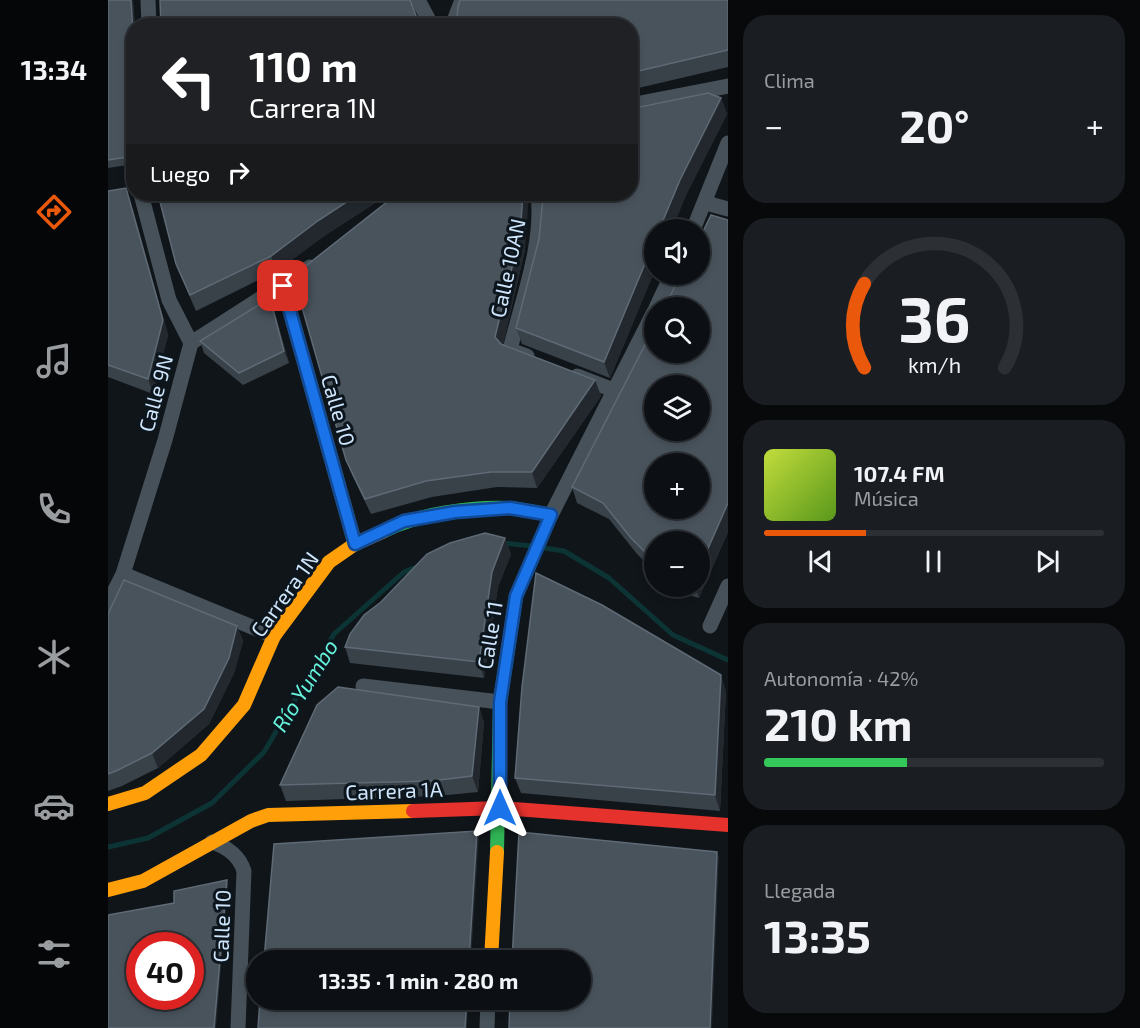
<!DOCTYPE html>
<html lang="es">
<head>
<meta charset="utf-8">
<style>
	:root { --surface:#0c1014; --page:#1a1e22; --text:#f1f3f6; --muted:#9a9da0; --line:#2c3034; --accent:#ea580c }
	body { margin:0; font-family:"Exo 2",sans-serif; background:var(--page); color:var(--text); height:100vh; display:flex; flex-direction:column; font-size:22px; white-space:nowrap }
	* { box-sizing:border-box; margin:0 }
	p { font-size:20px; color:var(--muted) }
	.icon { flex:none; width:33px; height:33px; fill:none; stroke:currentColor; stroke-width:2; stroke-linecap:round; stroke-linejoin:round }
	.map { position:relative; flex:1; overflow:hidden }
	.details { display:flex; flex-direction:column; gap:15px; padding:15px; background:#07090b; width:412px }
	.details>* { flex:none }
	.banner { position:absolute; left:18px; top:18px; width:512px; height:183px; border-radius:24px; box-shadow:0 3px 9px #0003,0 0 0 2px var(--line); background:#202124; color:#fff; overflow:hidden }
	.buttons { position:absolute; left:536px; top:219px; display:grid; gap:12px }
	.buttons a { display:grid; place-items:center; width:66px; height:66px; border-radius:50%; background:var(--surface); box-shadow:0 3px 9px #0003,0 0 0 2px var(--line); font-size:30px }
	.speed { position:absolute; left:18px; top:932px; display:flex; gap:12px; font-size:30px; font-weight:700; text-align:center }
	.speed>* { display:grid; place-content:center; width:78px; height:78px; border-radius:50%; background:var(--surface); box-shadow:0 3px 9px #0003,0 0 0 2px var(--line); line-height:1 }
	.speed .limit { border:9px solid #d22; background:#fff; color:#111 }
	.pin { position:absolute; display:grid; place-items:center; width:51px; height:51px; color:#fff; margin:-26px; border-radius:12px; box-shadow:0 3px 9px #0006 }
	.me { position:absolute; width:66px; margin:-33px; rotate:0deg; stroke-linejoin:round; filter:drop-shadow(0 0 4px #0008) }
	.turn { display:flex; align-items:center; gap:21px; height:126px; padding:0 24px; font-size:27px }
	.turn .icon { width:78px; height:78px; stroke-width:2.5 }
	.turn b { display:block; font-size:42px; line-height:51px }
	.then { display:flex; align-items:center; height:57px; padding:0 24px; background:#0003; gap:12px; font-size:22px }
	.big { font-size:45px; font-weight:700; line-height:1.1 }
	.details .tile { flex:1; display:flex; flex-direction:column; justify-content:center; gap:9px; min-width:0; padding:0 21px; border-radius:24px; background:var(--page) }
	.details .dial { align-items:center; gap:0 }
	.dial svg { height:156px; overflow:visible; fill:none; stroke:var(--line); stroke-width:7; stroke-linecap:round; text-anchor:middle }
	.dial text { fill:var(--text); stroke:none }
	.song { display:flex; align-items:center; gap:18px }
	.cover { width:72px; height:72px; border-radius:9px; background:linear-gradient(135deg,hsl(70 70% 55%),hsl(90 70% 35%)) }
	.played { height:6px; border-radius:3px; background:linear-gradient(90deg,var(--accent) 30%,var(--line) 30%) }
	.keys { display:flex; justify-content:space-around; direction:ltr }
	.heat { display:flex; justify-content:space-between; align-items:center; font-size:33px; direction:ltr }
	.charge { height:9px; border-radius:4px; background:linear-gradient(90deg,#34c759 42%,var(--line) 0) }
	.trip { position:absolute; left:138px; top:950px; width:345px; height:60px; border-radius:30px; background:var(--surface); box-shadow:0 3px 9px #0003,0 0 0 2px var(--line); font-weight:700; line-height:60px; text-align:center }
	main { display:flex; flex:1; min-height:0 }
	.tabs { display:flex; flex-direction:column; width:108px; justify-content:space-around; align-items:center; background:#050608; color:var(--muted) }
	.tabs .icon { width:42px; height:42px }
	.tabs .selected { color:var(--accent) }
	.tabs b { font-size:27px; color:var(--text) }
	.map>svg:first-child { display:block }
	.lines { fill:none; stroke-linecap:round; stroke-linejoin:round }
	.stream { stroke:#0d3434; stroke-width:5 }
	.street { stroke:#465159; stroke-width:15 }
	.fast { stroke:#30b455; stroke-width:14 }
	.slow { stroke:#ff9f0a; stroke-width:14 }
	.jam { stroke:#e5322d; stroke-width:14 }
	.wall { fill:#394149; fill-rule:evenodd }
	.shaded-wall { fill:#22282e }
	.building { fill:#49535c; stroke:#5e6a75; stroke-width:1.5; fill-rule:evenodd }
	.route-casing { stroke:#114b97; stroke-width:15 }
	.route { stroke:#1a73e8; stroke-width:10 }
	.labels { text-anchor:middle; dominant-baseline:central; stroke-width:6; stroke-linejoin:round; paint-order:stroke }
	.street-label { font-size:21px; fill:#cee5fb; stroke:#0d151d }
	.water-label { font-size:22px; font-style:italic; fill:#65f2da; stroke:#0d151d }
</style>
</head>
<body>
<main>
<nav class="tabs">
<b>13:34</b>
<svg class="icon selected" aria-label="directions" viewBox="0 0 24 24"><path d="M12 3l9 9-9 9-9-9zM9 14v-3h6M13 9l2 2-2 2"/></svg>
<svg class="icon" aria-label="music" viewBox="0 0 24 24"><path d="M9 18V5l10-2v13"/><circle cx="6" cy="18" r="3"/><circle cx="16" cy="16" r="3"/></svg>
<svg class="icon" aria-label="phone" viewBox="0 0 24 24"><path d="M5 4h4l2 5-3 2q2 4 5 5l2-3 5 2v4C11 20 4 13 5 4z"/></svg>
<svg class="icon" aria-label="climate" viewBox="0 0 24 24"><path d="M12 3v18M4 7l16 10M4 17L20 7"/></svg>
<svg class="icon" aria-label="car" viewBox="0 0 24 24"><path d="M5 17H2v-5l4-1 3-4h7l3 4 3 1v5h-3M9 17h6M6 11h13"/><circle cx="7" cy="17" r="2"/><circle cx="17" cy="17" r="2"/></svg>
<svg class="icon" aria-label="filters" viewBox="0 0 24 24"><path d="M4 7h16M4 17h16"/><circle cx="9" cy="7" r="2"/><circle cx="15" cy="17" r="2"/></svg>
</nav>
<div class="map">
<svg width="620" height="1028" viewBox="0 0 620 1028">
	<rect width="100%" height="100%" fill="#10151a"/>
	<g class="lines">
		<path class="stream" d="M394 543 424 546
			M436 548 456 551 501 578 565 635 620 660
			M0 847 40 838 104 803 156 752 226 634 296 572 311 566"/>
		<path class="street" d="M40 0 41 26
			M310 0 324 26
			M344 26 354 0
			M522 105 620 86
			M598 203 620 209
			M585 230 620 143
			M175 286 247 544
			M548 308 564 274
			M83 343 202 267
			M419 356 402 350C414 300 436 244 430 194
			M469 376 508 391
			M443 515 546 312
			M15 574 166 636
			M0 604 15 574 57 440 83 343 61 300 33 194
			M602 626 620 586
			M255 686 392 702
			M104 842C119 847 131 855 136 871L130 1028
			M379 1028 380 999"/>
		<path class="fast" d="M276 531C310 514 364 506 402 508 415 509 430 513 443 515L408 596 392 702 389 852"/>
		<path class="slow" d="M0 804 37 793 93 755 136 705 166 636 221 562 247 544 276 531
			M0 890 35 881 143 821 160 815 305 811
			M383 960 389 852"/>
		<path class="jam" d="M305 811 392 808 620 825"/>
	</g>
	<path class="wall" d="M0 0H25L27 26H26V164L0 168Z
		M620 0V67L522 90V26Z
		M613 98 619 114 578 195 502 378 414 344 408 328 431 239 435 198Z
		M0 191 23 203 60 335 45 394 0 377Z
		M50 194H281L216 236 169 271 88 311 74 279 68 264Z
		M603 215 620 220V532L591 598 567 591 562 586H591V542H546V571L529 554 501 519 469 503 464 487 546 327V352H591V308H556L573 274H591V240ZM546 386H591V430H546ZM546 464H591V508H546Z
		M417 250 395 344 487 380 493 396 429 488 389 487 324 497 263 514 244 475 238 460Z
		M166 310 181 363 135 385 96 353 92 341Z
		M397 538 403 554 390 587 376 678 242 663 237 647Z
		M0 614 129 626 135 641 126 673 101 724 50 768 14 786 0 791Z
		M618 691 612 811 413 793 407 778Z
		M371 707 376 723 370 792 329 796 178 801 172 785Z"/>
	<path class="shaded-wall" d="M23 0H25L27 26H26V48Z
		M613 98 619 114 578 195 564 230H551L572 180Z
		M18 188 23 203 60 335 45 394 40 379Z
		M251 194H281L216 236 169 271 163 256 211 220Z
		M415 194H421L417 250 393 353 387 337Z
		M546 242V272L502 378 496 362Z
		M162 298 166 310 181 363 176 351Z
		M487 380 493 396 429 488 424 472Z
		M620 503V532L591 598 587 586H591V569Z
		M397 538 403 554 390 587 376 678 371 662 384 572Z
		M129 626 135 641 126 673 101 724 50 768 44 753Z
		M613 675 618 691 612 811 607 795Z
		M371 707 376 723 370 792 364 776Z
		M369 831 371 836 363 960H361Z
		M609 852 611 857 604 1028H602Z
		M119 880 120 885 108 1028H106Z
		M359 999H360L359 1028H357Z"/>
	<path class="building" d="M0 0H23L26 48V156L0 160Z
		M52 0H302L312 26H53Z
		M352 0H620V50L522 73V26H348L350 7Z
		M600 93 613 98 572 180 551 230H546V242L496 362 408 328 431 239 435 198V194H522V109Z
		M18 188 55 320 40 379 0 365V191Z
		M50 194H251L211 220 163 256 82 295 68 264Z
		M289 194H415L412 235 387 337 393 344 487 380 424 472H383L318 481 257 499 238 460 185 276Z
		M603 215 620 220V503L591 569V542H546V561L523 538 495 503 464 487 546 327V352H591V308H556L573 274H591V240ZM546 386H591V430H546ZM546 464H591V508H546Z
		M162 298 176 351 131 373 92 341Z
		M377 533 397 538 384 572 371 662 237 647 242 634 256 615 273 602 319 554 342 543Z
		M428 573 494 605 613 675 607 795 407 778 414 687Z
		M16 580 129 626 121 658 96 709 44 753 8 771 0 774V614Z
		M230 687 371 707 364 776 323 781 172 785 209 705Z
		M369 831 361 960H156L166 844Z
		M411 832 609 852 602 1028H401L402 999H472V960H404Z
		M119 880 106 1028H0V915L66 903V891ZM32 945H82V996H32Z
		M152 999H359L357 1028H150Z"/>
	<g class="lines">
		<defs>
			<path id="route" d="M175 286 247 544 296 521 347 512 402 508 443 515 408 596 392 702V808"/>
		</defs>
		<use href="#route" class="route-casing"/>
		<use href="#route" class="route"/>
	</g>
	<g class="labels">
		<g class="street-label">
			<text transform="translate(399 268) rotate(-78)">Calle 10AN</text>
			<text transform="translate(47 393) rotate(-75)">Calle 9N</text>
			<text transform="translate(231 410) rotate(74)">Calle 10</text>
			<text transform="translate(176 594) rotate(-54)">Carrera 1N</text>
			<text transform="translate(381 635) rotate(-81)">Calle 11</text>
			<text transform="translate(286 790) rotate(-2)">Carrera 1A</text>
			<text transform="translate(113 926) rotate(-88)">Calle 10</text>
		</g>
		<g class="water-label">
			<text transform="translate(196 685) rotate(-58)">Río Yumbo</text>
		</g>
	</g>
</svg>
<div class="buttons">
<a><svg class="icon" aria-label="sound" viewBox="0 0 24 24"><path d="M4 9h4l5-4v14l-5-4H4zM17 9q2 3 0 6"/></svg></a>
<a><svg class="icon" aria-label="search" viewBox="0 0 24 24"><circle cx="10" cy="10" r="6"/><path d="M15 15l6 6"/></svg></a>
<a><svg class="icon" aria-label="layers" viewBox="0 0 24 24"><path d="M12 4l9 5-9 5-9-5zM3 14l9 5 9-5"/></svg></a>
<a>+</a>
<a>−</a>
</div>
<div class="speed"><div class="limit">40</div></div>
<div class="pin" style="left:175px;top:286px;background:#d93025"><svg class="icon" aria-label="arrive" viewBox="0 0 24 24"><path d="M6 21V4h12l-3 4 3 4H6"/></svg></div>
<svg class="me" style="left:392px;top:808px" viewBox="-20 -20 40 40"><path d="M0-17L14 15 0 8-14 15z" fill="#1a73e8" stroke="#fff" stroke-width="4"/></svg>
<div class="trip">13:35 · 1 min · 280 m</div>
<div class="banner">
<div class="turn"><svg class="icon" aria-label="left" viewBox="0 0 24 24"><path d="M17 20v-9H6M10 6l-5 5 5 5"/></svg><div><b>110 m</b>Carrera 1N</div></div>
<div class="then">Luego<svg class="icon" aria-label="right" viewBox="0 0 24 24"><path d="M7 20v-9h11M14 6l5 5-5 5"/></svg></div>
</div>
</div>
<section class="details">
<div class="tile"><p>Clima</p>
<div class="heat"><a>−</a><b class="big">20°</b><a>+</a></div>
</div>
<div class="tile dial"><svg viewBox="0 0 100 80">
<path d="M14 69A42 42 0 1 1 86 69"/>
<path d="M14 69A42 42 0 0 1 14 26" stroke="#ea580c"/>
<text x="50" y="56" font-size="32" font-weight="700">36</text>
<text x="50" y="72" font-size="11">km/h</text>
</svg></div>
<div class="tile">
<div class="song"><i class="cover"></i><div><b>107.4 FM</b><p>Música</p></div></div>
<div class="played"></div>
<div class="keys"><svg class="icon" aria-label="previous" viewBox="0 0 24 24"><path d="M18 5L8 12l10 7zM5 5v14"/></svg><svg class="icon" aria-label="pause" viewBox="0 0 24 24"><path d="M8 5v14M16 5v14"/></svg><svg class="icon" aria-label="next" viewBox="0 0 24 24"><path d="M6 5l10 7-10 7zM19 5v14"/></svg></div>
</div>
<div class="tile"><p>Autonomía · 42%</p><b class="big">210 km</b><div class="charge"></div></div>
<div class="tile"><p>Llegada</p><b class="big">13:35</b></div>
</section>
</main>
</body>
</html>
